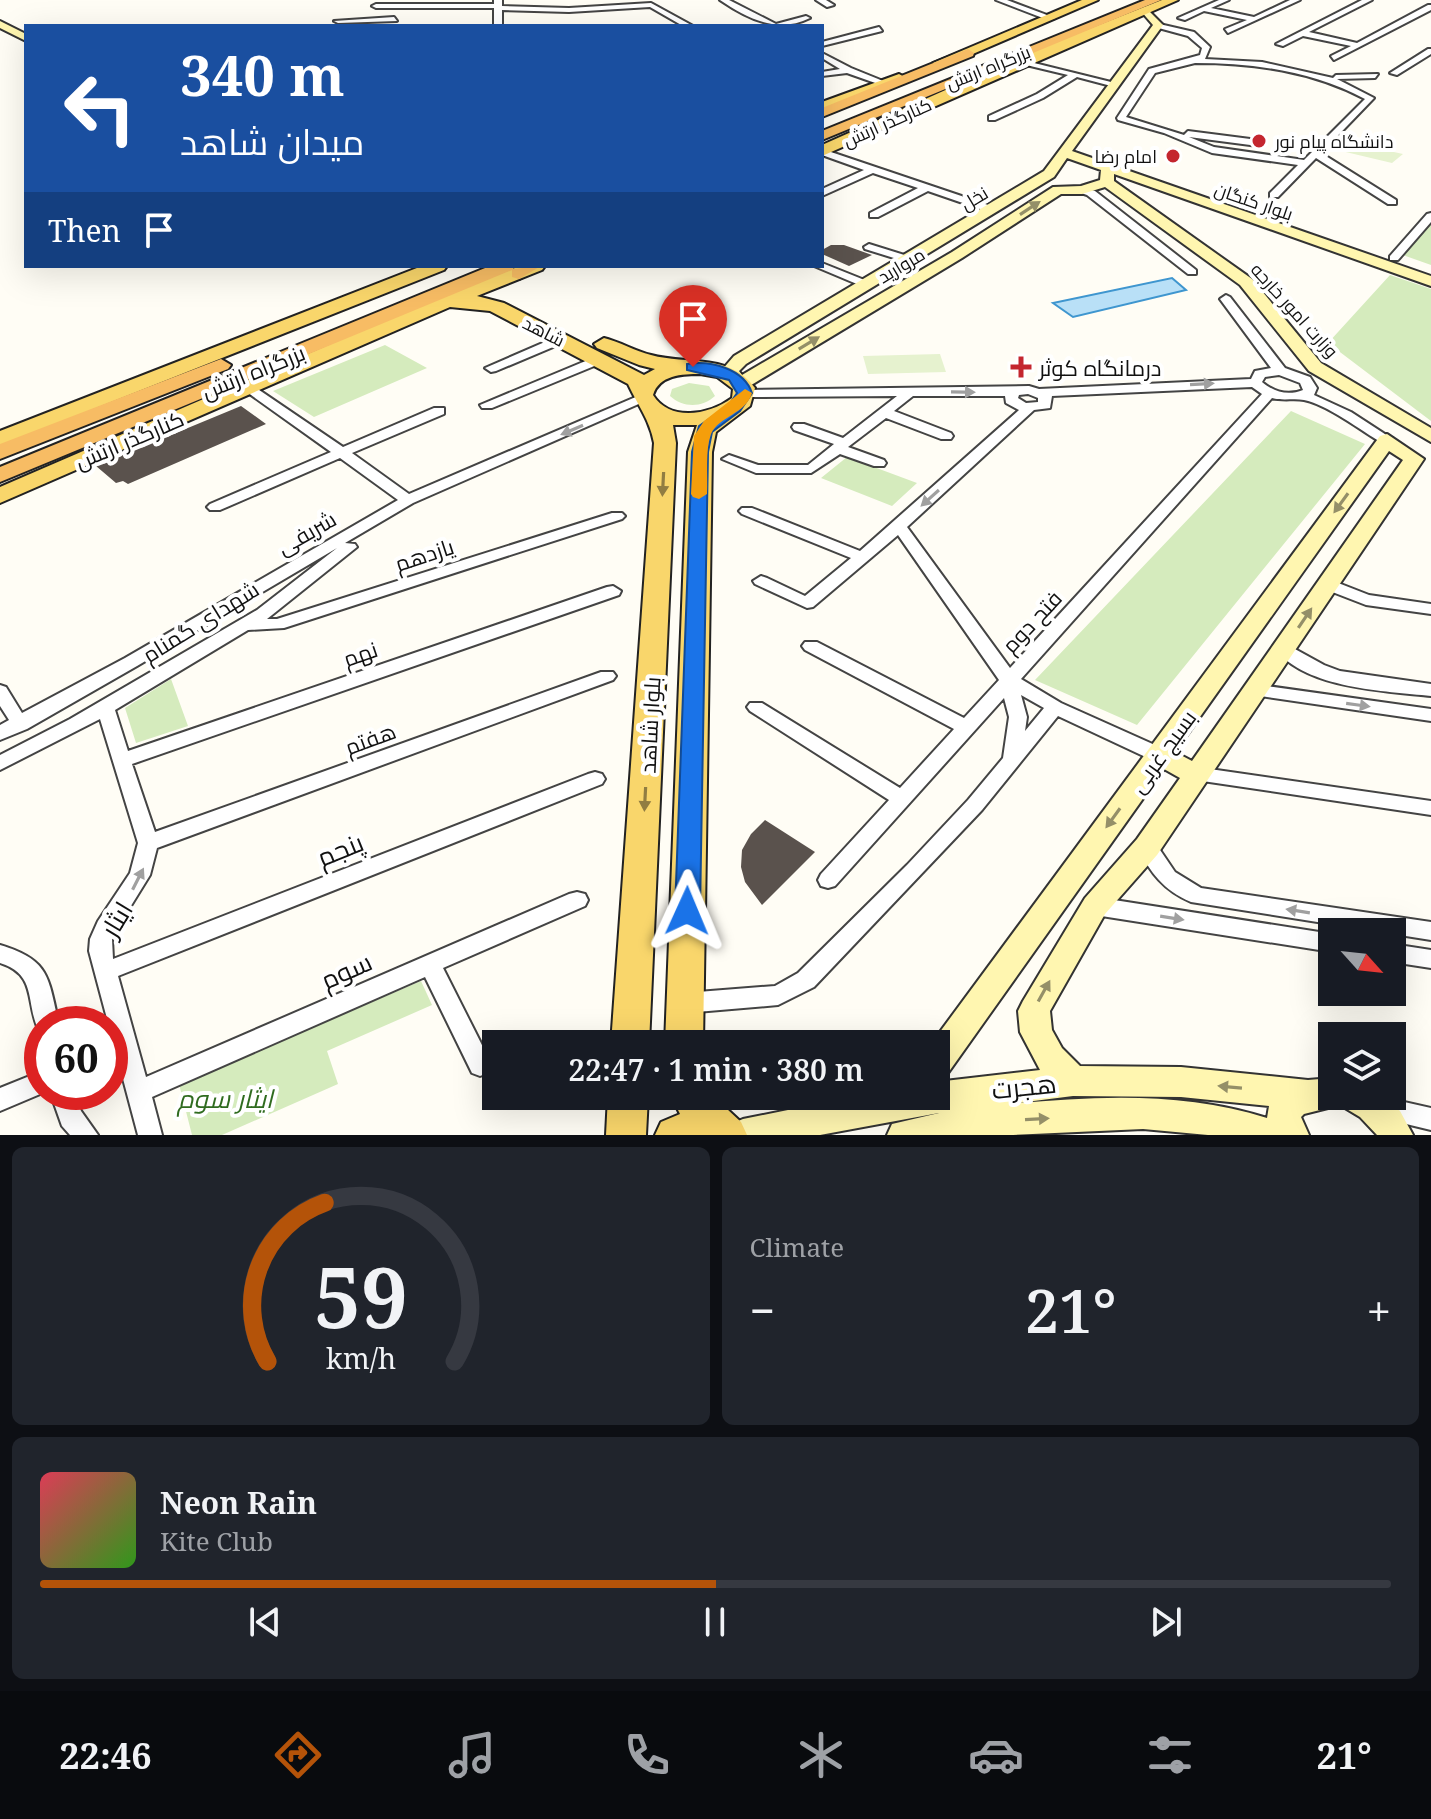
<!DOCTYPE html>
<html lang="en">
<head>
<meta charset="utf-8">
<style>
	:root { --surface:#171b24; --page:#20242c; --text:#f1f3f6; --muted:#9ea1a6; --line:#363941; --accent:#b45309 }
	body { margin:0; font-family:"Noto Serif",Cairo,serif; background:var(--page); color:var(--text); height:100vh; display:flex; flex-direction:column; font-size:30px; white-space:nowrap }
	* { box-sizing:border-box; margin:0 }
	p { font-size:26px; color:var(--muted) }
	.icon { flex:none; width:44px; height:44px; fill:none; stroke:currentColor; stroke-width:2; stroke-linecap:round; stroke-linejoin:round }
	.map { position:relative; height:1135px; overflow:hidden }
	.details { display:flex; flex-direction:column; gap:12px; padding:12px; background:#0d0f14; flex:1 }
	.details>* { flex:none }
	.hud { position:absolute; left:24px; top:24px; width:800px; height:244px; border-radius:0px; box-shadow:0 8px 32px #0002; background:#1a4fa0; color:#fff; overflow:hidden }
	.needle { width:52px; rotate:117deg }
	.tools { position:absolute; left:1318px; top:918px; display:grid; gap:16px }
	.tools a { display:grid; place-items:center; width:88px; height:88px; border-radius:0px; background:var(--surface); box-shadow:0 8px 32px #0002; font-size:40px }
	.speed { position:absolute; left:24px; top:1006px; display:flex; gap:16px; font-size:40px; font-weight:700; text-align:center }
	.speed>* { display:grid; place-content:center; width:104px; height:104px; border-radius:50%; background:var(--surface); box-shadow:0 8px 32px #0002; line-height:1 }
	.speed .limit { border:12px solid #d22; background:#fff; color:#111 }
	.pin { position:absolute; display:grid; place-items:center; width:68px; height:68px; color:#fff; margin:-82px -34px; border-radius:50% 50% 50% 0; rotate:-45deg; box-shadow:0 0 8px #0007 }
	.pin .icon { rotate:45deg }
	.me { position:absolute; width:88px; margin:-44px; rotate:1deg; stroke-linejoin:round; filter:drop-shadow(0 0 6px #0008) }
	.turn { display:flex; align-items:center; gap:28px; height:168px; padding:0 24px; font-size:36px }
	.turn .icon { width:104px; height:104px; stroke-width:2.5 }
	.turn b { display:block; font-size:56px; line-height:68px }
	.then { display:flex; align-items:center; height:76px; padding:0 24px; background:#0003; gap:16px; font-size:30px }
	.big { font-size:60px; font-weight:600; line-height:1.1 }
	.details .card { flex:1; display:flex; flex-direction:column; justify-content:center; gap:12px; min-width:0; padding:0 28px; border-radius:12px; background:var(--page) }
	.details .dial { align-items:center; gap:0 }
	.dial svg { height:208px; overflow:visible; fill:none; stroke:var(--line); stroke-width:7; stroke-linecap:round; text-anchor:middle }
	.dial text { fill:var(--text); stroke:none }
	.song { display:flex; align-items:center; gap:24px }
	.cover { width:96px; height:96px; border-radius:12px; background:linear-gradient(135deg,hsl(350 70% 55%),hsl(110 70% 35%)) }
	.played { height:8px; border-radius:4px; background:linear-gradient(90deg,var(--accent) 50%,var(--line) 50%) }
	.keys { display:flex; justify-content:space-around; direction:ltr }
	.heat { display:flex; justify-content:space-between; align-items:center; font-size:44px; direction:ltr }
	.details .tiles { flex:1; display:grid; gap:12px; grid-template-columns:1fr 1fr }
	.card:last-child { grid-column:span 2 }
	.trip { position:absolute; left:482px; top:1030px; width:468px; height:80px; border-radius:0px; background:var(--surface); box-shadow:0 8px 32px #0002; font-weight:600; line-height:80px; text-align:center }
	.dock { display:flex; height:128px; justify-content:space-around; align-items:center; background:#090b0e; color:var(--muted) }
	.dock .icon { width:56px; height:56px }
	.dock .selected { color:var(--accent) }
	.dock b { font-size:36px; color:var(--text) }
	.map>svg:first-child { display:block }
	.green { fill:#d5ebbd }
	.pitch { fill:#e6f2cf }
	.water { fill:#b9e0f7; stroke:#3f96cf; stroke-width:2 }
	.building { fill:#5a524d }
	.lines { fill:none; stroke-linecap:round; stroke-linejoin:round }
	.minor-casing { stroke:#444; stroke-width:4 }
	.secondary-casing { stroke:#333; stroke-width:4 }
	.primary-casing { stroke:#222; stroke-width:4 }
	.trunk-casing { stroke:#222; stroke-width:4 }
	.minor { fill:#fff; fill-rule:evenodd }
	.secondary { fill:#fff6b0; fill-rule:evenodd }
	.primary { fill:#f9d66b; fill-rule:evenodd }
	.trunk { fill:#f7bc64; fill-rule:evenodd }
	.oneway { fill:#948f68 }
	.oneway2 { fill:#a0a0a0 }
	.oneway3 { fill:#917d42 }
	.route { fill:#1a73e8; stroke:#114b97; stroke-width:2 }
	.slow { fill:#f59e0b }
	.poi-dot { fill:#c4262e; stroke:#fff; stroke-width:3 }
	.labels { text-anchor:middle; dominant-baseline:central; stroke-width:8; stroke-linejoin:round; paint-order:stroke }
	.far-street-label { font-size:18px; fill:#111; stroke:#fff }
	.far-poi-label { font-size:18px; fill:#111; stroke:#fff; text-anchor:start }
	.poi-label { font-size:22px; fill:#111; stroke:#fff; text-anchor:start }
	.street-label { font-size:22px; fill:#111; stroke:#fff }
	.near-street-label { font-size:26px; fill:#111; stroke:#fff }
	.near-park-label { font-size:26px; font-style:italic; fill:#2f6b1f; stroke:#fff }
</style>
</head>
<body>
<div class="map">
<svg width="1431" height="1135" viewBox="0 0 1431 1135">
	<rect width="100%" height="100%" fill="#fffdf5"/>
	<path class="green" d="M1431 221V265L1400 254Z
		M1390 275 1431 289V421L1328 343Z
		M385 345 427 368 314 417 273 391Z
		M689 383 709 386 715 396C702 408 683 408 670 396L672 389Z
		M1291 411 1365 444 1137 725 1035 680Z
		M847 457 917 483 892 506 821 478Z
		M171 679 188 726 136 743 125 708Z
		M421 981 432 1005 327 1051 338 1084 222 1135H192L179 1084Z"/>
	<path class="pitch" d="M1344 141 1403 154 1392 163 1333 149Z
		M940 354 946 372 868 374 863 356Z"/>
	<path class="water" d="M1172 278 1186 290 1073 317 1053 303Z"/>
	<path class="building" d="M831 245H844L872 255 849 266 822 254V250Z
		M241 406 266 424 128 484 123 481 116 483 96 466Z
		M765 820 815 852 762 905 745 882 741 867 742 850 751 834Z"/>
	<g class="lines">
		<defs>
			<path id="minor" d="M494 0H502V6L569 8 651 3 693 26H683L650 7 569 12 502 10V26H494V8H376L372 6 376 4H494Z
				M720 0H729L776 24 806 16 810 18C778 34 748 19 720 0Z
				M816 0H826L834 5 827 7Z
				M996 0H1007L1055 18 1048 20Z
				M1219 0H1229L1211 8 1254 17 1290 0H1300L1228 33 1225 29 1247 20 1204 11 1185 20 1178 18Z
				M1362 0H1372L1309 32 1357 43 1428 5H1431V10L1334 60 1331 56 1351 46 1303 36 1283 46 1276 44Z
				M394 17 397 21 338 23 334 21Z
				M1155 23 1194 32 1210 47 1205 59 1262 62 1333 78 1336 75 1378 74 1375 78 1337 79 1374 98 1321 153 1396 200V204H1388L1316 158 1278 197H1270V193L1298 165 1212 153 1164 133 1118 120 1117 118 1149 69 1200 55 1202 48 1188 36 1155 27ZM1195 63C1254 63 1312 71 1365 99L1304 160 1214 147 1189 137 1258 146 1263 143 1258 140 1188 131 1184 135 1126 117 1155 73Z
				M879 27 882 31 822 46V42Z
				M1428 49H1431V54L1397 75 1390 73Z
				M822 53 851 68 888 83 881 85 847 73 822 76V72L840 69 822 58Z
				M1022 60 1119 84 1115 87 1077 77 1043 98 995 120H989V116L1037 94 1068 75 1022 64Z
				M822 149 997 208 998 210 989 212 928 191 878 217H870V213L918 188 873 173 822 196V189L864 170 822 155Z
				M1082 187 1095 191 1196 270V274H1188L1087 195 1078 192V188Z
				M1431 213V222L1398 260H1390V256L1427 214Z
				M869 244 914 258 916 260 910 263 865 249 864 247Z
				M822 263 872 283 874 285 864 287 814 266H822Z
				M1226 295 1230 297 1285 368 1310 377 1317 388 1314 395 1351 412 1394 440 1387 444 1382 443C1362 431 1326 404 1304 400 1294 398 1283 401 1272 398L1021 679 1061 703 1166 750 1168 755 1166 760H1152L1058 716 982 810 814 987 778 1005 685 1013 677 1010 674 1003 677 996 685 993 775 986 798 973 907 865 968 800 1003 758 1009 717 1004 698 835 886 828 888 821 886 818 880 821 874 889 800 750 711 747 707 750 703H762L900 788 954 729 805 650 802 646 805 642H817L964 718 999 680 898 535 813 607 807 608 755 584 753 581 761 576 767 578 805 596 851 558 742 514 739 511 742 508H752L860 551 1019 410 1006 403 1005 396H913L894 411 951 433 953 436 951 439H941L886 418 848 447 884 460 886 463 884 466H874L840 454 811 473H756L722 459 729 455 758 465H808L834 444 794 430 792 427 794 424H804L843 438 897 396 745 397 740 396V390L1029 386 1039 389 1251 379 1255 371 1271 368 1220 299ZM1279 375 1300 383 1303 390C1288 396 1274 392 1262 382L1265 377ZM1252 387 1262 394 1010 668 907 527 1034 410 1050 408 1052 396ZM1028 394 1038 398V402L1026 403 1018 398 1019 395ZM1021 695 1044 708 1025 731 1027 717Z
				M561 335 565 336V342L496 371 491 372 485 368Z
				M600 355 604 356V362L492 408H482L480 405Z
				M249 383 343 447 434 408H444V414L352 453 409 494 638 396H648L650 399 413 503 345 543 355 544 357 547 267 619H277L612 513H622L625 516 622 519 284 628 248 630 115 710 128 751 607 587 613 586 621 591 619 595 132 764 155 832 601 672H613L616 676 613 680 157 848 150 875 116 930 112 939 113 959 588 774 595 772 602 774 605 779 602 784 118 976 146 1077 569 894 577 892 585 894 588 900 585 906 443 968 492 1065 488 1073 480 1076 472 1073 425 977 152 1097 162 1135H138L89 951 90 939 98 921 130 873 138 843 100 719 0 770V755L70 719 257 610 337 548 137 666 27 729 0 740V725L9 720 0 706V685L6 687 22 713 125 658 398 500 340 458 220 510H210L207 507 210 504 331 452 244 390 242 387Z
				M1328 579 1369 595 1431 604V614L1366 605 1322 588 1320 584 1322 580Z
				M1284 643 1324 665 1340 671 1431 684V696C1385 691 1307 689 1275 649L1278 645Z
				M1253 684 1431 709V721L1247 694 1244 690 1247 686Z
				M1196 767 1431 801V815L1189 779 1186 774 1189 769Z
				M1147 839 1154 841 1175 872 1201 888 1431 922V940L1191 902C1163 890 1151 873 1137 847L1140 841Z
				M1095 897 1332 934V952L1095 915 1087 912 1084 906 1087 900Z
				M1392 944 1431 950V968L1392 962Z
				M0 945C50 960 48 977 59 1024H42V1032L39 1031C25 1003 38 975 0 963Z
				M42 1071V1092H45L0 1111V1088Z
				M50 1092H74L81 1111 98 1135H70L62 1126Z
				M1382 1097 1431 1108V1130L1373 1116 1370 1108 1373 1100Z"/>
			<path id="secondary" d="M1145 7 1163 25 1072 151 1431 276V286L1114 174V181L1252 279 1321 363 1431 428V442L1309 371 1240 285 1105 187 1082 194H1061L962 258 748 387C736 390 728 381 721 371L734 356 1044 171 1153 25 1140 10ZM1067 158 1101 170 1100 180 1081 186 1053 187 952 252 742 375 739 371 746 364 1054 177Z
				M0 21 26 34V41L0 28Z
				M1387 434 1424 459 1157 855 1105 914 1050 1011 1052 1030 1062 1048 1080 1066 1181 1067 1308 1080 1332 1078V1096H1385L1400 1111 1413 1135H1377L1360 1117 1340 1105 1304 1114 1301 1117 1309 1135H1208L1143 1129 1013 1135H887L892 1124 939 1113 820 1135H726L731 1124 743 1119 857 1096H936V1082L1040 1070 1020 1032 1018 1011 1023 1001 1085 898 1137 839 1180 778 1164 769 948 1073 936 1078V1044H931L1380 436ZM1389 451 1403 460 1192 761 1175 752ZM1073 1096 1181 1097 1269 1106 1267 1118C1184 1091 1094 1096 1009 1104Z"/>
			<path id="primary" d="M1082 0H1098L945 66 933 63Z
				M1162 0H1178L822 156V145L1031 52Z
				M899 74 906 78 904 81 822 111V102Z
				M422 266H447L444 270 0 446V431Z
				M520 266H545L542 270 477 296 504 303 644 375 655 369 639 365 597 348 594 344 604 338C620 342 635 351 651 355 687 365 730 353 755 388L750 406 716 432 712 452 703 1044H665L688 452 697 425H673L676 443 649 1044H611L654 443C650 420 637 404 628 384L490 311 450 307 0 503V487L428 302ZM700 374 717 377 733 389 732 398C709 415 670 422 653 395 659 375 682 374 700 374Z
				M608 1096H648L646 1135H606Z
				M671 1096H713L741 1122 747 1135H655L661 1122 680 1114Z"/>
			<path id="trunk" d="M1145 0H1161L822 140V131Z
				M968 49 974 53 973 56 822 117V108Z
				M490 266H515L513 269 541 266 519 279 512 277V270L0 482V467Z
				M221 359 231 365 228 369 0 459V444Z"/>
		</defs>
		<use href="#minor" class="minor-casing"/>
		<use href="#secondary" class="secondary-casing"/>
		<use href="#primary" class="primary-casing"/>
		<use href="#trunk" class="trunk-casing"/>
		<use href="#minor" class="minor"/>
		<use href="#secondary" class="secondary"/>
		<use href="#primary" class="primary"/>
		<use href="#trunk" class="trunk"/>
	</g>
	<defs><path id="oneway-solid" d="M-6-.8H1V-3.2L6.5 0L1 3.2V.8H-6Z" transform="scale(2)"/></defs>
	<g class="oneway">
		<use href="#oneway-solid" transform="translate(1030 208) rotate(-33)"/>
		<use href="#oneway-solid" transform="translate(809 343) rotate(-31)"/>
		<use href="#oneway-solid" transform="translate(1341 503) rotate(126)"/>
		<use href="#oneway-solid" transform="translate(1305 618) rotate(-56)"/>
		<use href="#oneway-solid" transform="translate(1113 818) rotate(126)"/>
		<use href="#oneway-solid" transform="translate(1044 991) rotate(-61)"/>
		<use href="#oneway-solid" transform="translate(1230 1087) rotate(-175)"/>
		<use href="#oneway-solid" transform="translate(1037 1119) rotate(-3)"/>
	</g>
	<g class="oneway2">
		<use href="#oneway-solid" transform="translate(1202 384) rotate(-3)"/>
		<use href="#oneway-solid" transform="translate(963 392) rotate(1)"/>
		<use href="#oneway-solid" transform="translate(572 430) rotate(157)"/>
		<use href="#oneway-solid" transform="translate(930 498) rotate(138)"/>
		<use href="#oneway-solid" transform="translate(1358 705) rotate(8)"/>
		<use href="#oneway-solid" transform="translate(138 879) rotate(-63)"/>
		<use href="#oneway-solid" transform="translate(1298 911) rotate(-171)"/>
		<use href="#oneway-solid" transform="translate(1172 918) rotate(9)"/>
	</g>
	<g class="oneway3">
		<use href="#oneway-solid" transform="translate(663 484) rotate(93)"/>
		<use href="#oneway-solid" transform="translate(645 799) rotate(93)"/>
	</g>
	<path class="route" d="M687 364C711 360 744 369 752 393L740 411 712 432 708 452 700 911 696 918 687 921 679 918 675 911 692 452 699 426 729 405 737 393 729 380 687 370Z"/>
	<path class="slow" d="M745 389 752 393C746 414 719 416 711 434 705 450 708 476 707 494L699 499 693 497 691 494 694 436 704 421Z"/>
	<g class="poi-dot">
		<circle cx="1259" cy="141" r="8"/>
		<circle cx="1173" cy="156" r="8"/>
		<path d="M1017 355h8v8h8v8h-8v8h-8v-8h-8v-8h8z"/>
	</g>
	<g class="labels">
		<g class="far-street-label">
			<text transform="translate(988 67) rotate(-22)">بزرگراه ارتش</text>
			<text transform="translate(887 122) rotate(-24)">کنارگذر ارتش</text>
			<text transform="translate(974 198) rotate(-31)">نخل</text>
			<text transform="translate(1254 201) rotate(19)">بلوار کنگان</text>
			<text transform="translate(901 265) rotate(-31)">مروارید</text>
			<text transform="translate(1295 310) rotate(48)">وزارت امور خارجه</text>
			<text transform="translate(544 331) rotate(27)">شاهد</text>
		</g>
		<g class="far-poi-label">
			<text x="1275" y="141">دانشگاه پیام نور</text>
			<text x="1157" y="156" text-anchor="end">امام رضا</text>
		</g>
		<g class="poi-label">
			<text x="1039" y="367">درمانگاه کوثر</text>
		</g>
		<g class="street-label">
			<text transform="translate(253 371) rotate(-22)">بزرگراه ارتش</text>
			<text transform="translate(129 439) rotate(-23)">کنارگذر ارتش</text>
			<text transform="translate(306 532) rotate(-30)">شریفی</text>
			<text transform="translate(424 554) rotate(-18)">یازدهم</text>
			<text transform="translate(200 621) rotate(-32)">شهدای گمنام</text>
			<text transform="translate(1031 621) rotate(-47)">فتح دوم</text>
			<text transform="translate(360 653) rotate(-19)">نهم</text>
			<text transform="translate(649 725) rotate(-87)">بلوار شاهد</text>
			<text transform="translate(370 738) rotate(-20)">هفتم</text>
			<text transform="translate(1162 751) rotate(-54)">بسیج غربی</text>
		</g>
		<g class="near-street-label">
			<text transform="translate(340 849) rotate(-22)">پنجم</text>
			<text transform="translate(116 919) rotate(-59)">ایثار</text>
			<text transform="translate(346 970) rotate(-24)">سوم</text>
			<text transform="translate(1024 1086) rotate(-6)">هجرت</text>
		</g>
		<g class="near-park-label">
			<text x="225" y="1098">ایثار سوم</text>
		</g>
	</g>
</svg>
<div class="tools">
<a><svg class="needle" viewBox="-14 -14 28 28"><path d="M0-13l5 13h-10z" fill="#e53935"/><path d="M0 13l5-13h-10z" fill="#9ea1a6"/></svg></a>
<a><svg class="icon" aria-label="layers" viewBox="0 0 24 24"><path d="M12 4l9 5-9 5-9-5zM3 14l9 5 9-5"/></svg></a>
</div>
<div class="speed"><div class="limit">60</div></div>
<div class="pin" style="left:693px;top:367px;background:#d93025"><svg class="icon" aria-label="arrive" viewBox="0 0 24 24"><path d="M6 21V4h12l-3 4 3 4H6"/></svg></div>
<svg class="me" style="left:687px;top:911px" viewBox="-20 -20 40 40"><path d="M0-17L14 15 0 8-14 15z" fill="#1a73e8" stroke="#fff" stroke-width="4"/></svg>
<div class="trip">22:47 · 1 min · 380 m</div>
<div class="hud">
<div class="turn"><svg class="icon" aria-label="left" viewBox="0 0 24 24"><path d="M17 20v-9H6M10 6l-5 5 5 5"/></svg><div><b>340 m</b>میدان شاهد</div></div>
<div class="then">Then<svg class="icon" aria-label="arrive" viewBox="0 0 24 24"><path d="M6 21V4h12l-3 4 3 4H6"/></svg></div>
</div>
</div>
<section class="details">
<div class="tiles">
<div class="card dial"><svg viewBox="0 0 100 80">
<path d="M14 69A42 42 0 1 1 86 69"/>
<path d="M14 69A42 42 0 0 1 36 8" stroke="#b45309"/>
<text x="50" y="56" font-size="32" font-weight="700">59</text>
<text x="50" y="72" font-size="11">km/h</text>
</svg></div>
<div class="card"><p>Climate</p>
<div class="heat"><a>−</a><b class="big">21°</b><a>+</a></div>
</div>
<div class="card">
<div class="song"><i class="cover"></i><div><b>Neon Rain</b><p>Kite Club</p></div></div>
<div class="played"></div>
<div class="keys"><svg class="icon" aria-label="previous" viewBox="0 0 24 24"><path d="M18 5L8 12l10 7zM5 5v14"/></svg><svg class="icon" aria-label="pause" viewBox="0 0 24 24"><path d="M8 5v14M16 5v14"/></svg><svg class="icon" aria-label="next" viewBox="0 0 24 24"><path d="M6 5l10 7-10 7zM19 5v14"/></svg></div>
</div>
</div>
</section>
<nav class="dock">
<b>22:46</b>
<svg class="icon selected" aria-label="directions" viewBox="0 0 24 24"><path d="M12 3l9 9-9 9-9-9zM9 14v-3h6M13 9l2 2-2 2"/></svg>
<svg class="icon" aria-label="music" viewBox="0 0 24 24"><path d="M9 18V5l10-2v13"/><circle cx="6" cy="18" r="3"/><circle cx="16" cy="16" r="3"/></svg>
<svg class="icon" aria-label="phone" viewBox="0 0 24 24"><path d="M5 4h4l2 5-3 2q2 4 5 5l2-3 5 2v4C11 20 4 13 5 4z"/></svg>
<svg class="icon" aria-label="climate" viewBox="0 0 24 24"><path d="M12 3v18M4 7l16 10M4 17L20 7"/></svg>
<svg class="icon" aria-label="car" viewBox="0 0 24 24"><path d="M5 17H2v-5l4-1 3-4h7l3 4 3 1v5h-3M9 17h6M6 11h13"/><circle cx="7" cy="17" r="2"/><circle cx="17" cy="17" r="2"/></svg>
<svg class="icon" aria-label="filters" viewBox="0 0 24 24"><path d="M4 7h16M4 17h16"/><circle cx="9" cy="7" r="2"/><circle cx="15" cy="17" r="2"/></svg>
<b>21°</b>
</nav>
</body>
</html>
